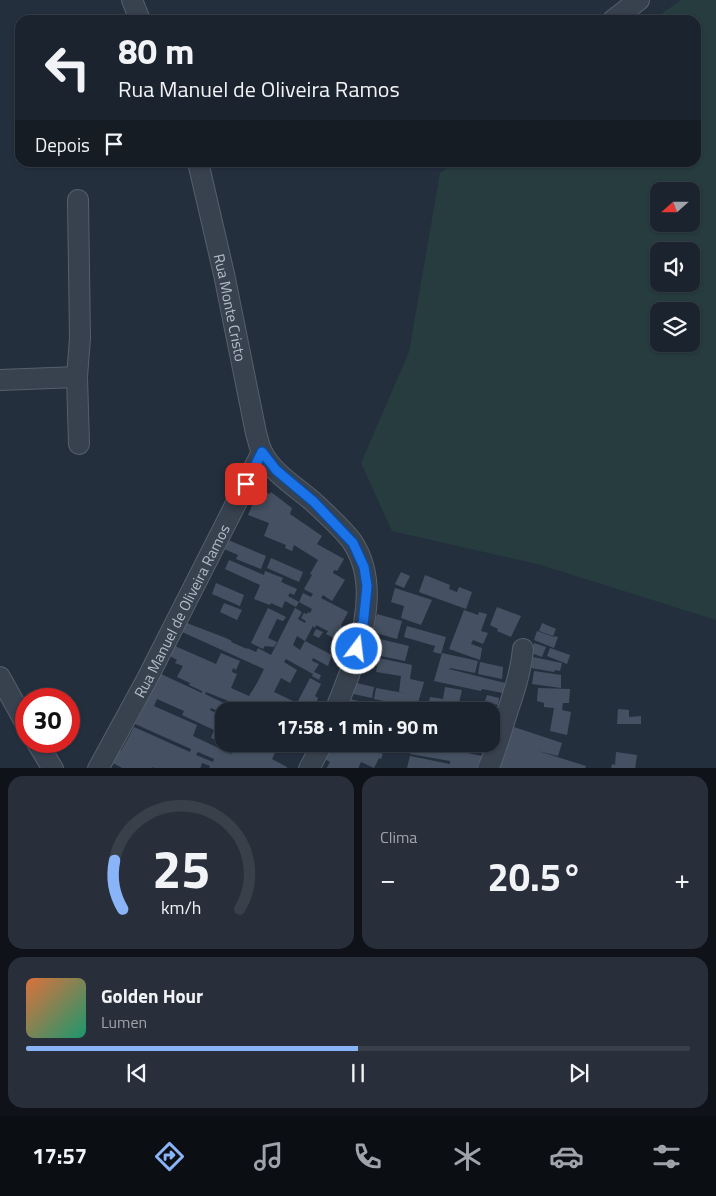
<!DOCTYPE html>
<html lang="pt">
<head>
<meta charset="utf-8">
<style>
	:root { --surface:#1b232e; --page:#282f3a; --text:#f1f3f6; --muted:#a0a4aa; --line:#39404a; --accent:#8ab4f8 }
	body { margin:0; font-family:"Titillium Web",sans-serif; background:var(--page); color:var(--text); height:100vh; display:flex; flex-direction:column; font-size:19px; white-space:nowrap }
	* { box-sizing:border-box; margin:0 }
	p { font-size:16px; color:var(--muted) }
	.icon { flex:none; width:28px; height:28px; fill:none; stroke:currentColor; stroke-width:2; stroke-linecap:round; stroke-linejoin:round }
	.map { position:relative; height:768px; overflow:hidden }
	.sheet { display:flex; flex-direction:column; gap:8px; padding:8px; background:#0f1319; flex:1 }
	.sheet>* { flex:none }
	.guide { position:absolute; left:15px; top:15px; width:686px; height:152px; border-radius:15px; box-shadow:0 1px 4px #0004,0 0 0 1px var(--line); background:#1b232e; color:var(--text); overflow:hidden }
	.needle { width:32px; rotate:249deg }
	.tools { position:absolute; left:650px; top:182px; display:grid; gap:10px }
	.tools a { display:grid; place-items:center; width:50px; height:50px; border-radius:10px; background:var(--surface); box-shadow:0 1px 4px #0004,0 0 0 1px var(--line); font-size:25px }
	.speed { position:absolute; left:15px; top:688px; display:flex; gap:10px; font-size:25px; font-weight:700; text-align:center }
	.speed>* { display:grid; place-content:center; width:65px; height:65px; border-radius:50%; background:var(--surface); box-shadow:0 1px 4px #0004,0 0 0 1px var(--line); line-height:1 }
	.speed .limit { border:8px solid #d22; background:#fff; color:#111 }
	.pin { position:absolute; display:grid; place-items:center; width:42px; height:42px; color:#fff; margin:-21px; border-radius:10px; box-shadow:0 2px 8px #0006 }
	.me { position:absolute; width:55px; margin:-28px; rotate:15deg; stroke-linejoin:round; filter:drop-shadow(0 0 4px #0008) }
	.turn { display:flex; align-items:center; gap:18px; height:105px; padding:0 20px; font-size:22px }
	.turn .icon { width:65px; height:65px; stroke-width:2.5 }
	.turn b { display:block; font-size:35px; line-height:42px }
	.then { display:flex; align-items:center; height:48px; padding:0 20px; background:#0003; gap:10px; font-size:19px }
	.big { font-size:38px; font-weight:700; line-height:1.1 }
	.sheet .widget { flex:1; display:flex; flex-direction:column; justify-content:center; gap:8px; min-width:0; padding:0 18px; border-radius:15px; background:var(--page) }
	.sheet .dial { align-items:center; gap:0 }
	.dial svg { height:130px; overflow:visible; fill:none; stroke:var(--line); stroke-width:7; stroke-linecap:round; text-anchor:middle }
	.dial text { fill:var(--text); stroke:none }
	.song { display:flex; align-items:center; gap:15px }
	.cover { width:60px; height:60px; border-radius:8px; background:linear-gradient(135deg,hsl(20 70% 55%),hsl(160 70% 35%)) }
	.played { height:5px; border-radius:2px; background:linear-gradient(90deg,var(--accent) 50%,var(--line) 50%) }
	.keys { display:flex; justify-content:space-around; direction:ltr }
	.heat { display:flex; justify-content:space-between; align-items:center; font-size:28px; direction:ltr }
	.sheet .tiles { flex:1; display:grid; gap:8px; grid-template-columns:1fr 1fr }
	.widget:last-child { grid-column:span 2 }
	.trip { position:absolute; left:215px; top:702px; width:285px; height:50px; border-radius:15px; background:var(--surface); box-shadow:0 1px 4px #0004,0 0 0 1px var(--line); font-weight:700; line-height:50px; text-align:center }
	.tab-bar { display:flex; height:80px; justify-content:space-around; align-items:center; background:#0b0e12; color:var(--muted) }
	.tab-bar .icon { width:35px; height:35px }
	.tab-bar .active { color:var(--accent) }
	.tab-bar b { font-size:22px; color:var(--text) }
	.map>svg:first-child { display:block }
	.green { fill:#263c3f; fill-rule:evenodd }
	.building { fill:#455162; fill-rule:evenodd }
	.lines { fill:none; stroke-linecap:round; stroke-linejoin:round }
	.street-casing { stroke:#565f6c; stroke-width:22 }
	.street { stroke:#38414e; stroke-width:20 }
	.route-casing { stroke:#114b97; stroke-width:12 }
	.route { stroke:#1a73e8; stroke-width:9 }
	.labels { text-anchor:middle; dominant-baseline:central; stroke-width:5; stroke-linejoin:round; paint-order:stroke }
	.street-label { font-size:15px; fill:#b4bcc9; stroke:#1d2633 }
</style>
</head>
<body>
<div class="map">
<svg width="716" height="769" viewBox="0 0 716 769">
	<rect width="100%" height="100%" fill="#242f3e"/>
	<path class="green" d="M681 0H716V620L541 565 392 531 361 463 409 352 440 173 455 162H696V20H653ZM659 191H691V224H659ZM659 251H691V284H659ZM659 311H691V344H659Z"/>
	<path class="building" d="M259 490 270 494 271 492 292 508 290 514 322 536 317 544 344 559 337 571 334 570 333 573 345 580 332 601 323 595 321 598 348 612 341 625 343 627 337 640 326 634 328 631 316 625 315 628 313 626 305 641 297 636 293 645 300 650 305 641 332 655 328 666 313 658 312 661 319 664 314 672 321 675 319 680 312 676 313 674 286 659 284 662 297 670 290 683 281 678 274 692 297 703 310 678 321 684 315 696 318 698 313 711H278L267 705 266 709 271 711H224V714L211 708 210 710 224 717V743L211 738 214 730 182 715 184 711 157 699 154 706 197 725 193 736 231 754 237 744 249 750 250 748 243 744H299L294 753 279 745 272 759 287 767V769H209L210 766 202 763 200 769H156L153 767 152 769H124L111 762 118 750 121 751 134 727 190 752 191 749 135 724 161 674 202 693V691L189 685 190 683 177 677 183 666 175 663 177 660 170 656 175 646 216 664 221 653 240 661 236 670 233 668 232 672 237 674 231 688 249 696 257 683 264 669 180 631 184 622 226 638 232 641 231 642 247 649V648L256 652 258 648 271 655 295 608 302 612 298 619 305 623 306 621 301 618 304 613 307 614 308 612 310 613 312 609 299 602 303 593 311 597 313 594 304 589 312 575 310 574 318 560 294 545 292 551 285 548 286 545 264 536 269 523 248 515 254 501 242 496 250 492 257 495ZM206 692 231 702 230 706 205 694ZM198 752 214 759 213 762 196 755Z
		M221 537 266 556 261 569 236 559 238 555 217 546Z
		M271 558 303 572 299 582 267 568Z
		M229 560 264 575 265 571 283 578 281 582 297 589 294 595 290 593 288 596 299 602 296 607 285 601 282 608 271 603 270 605 254 599 260 585 225 569Z
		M401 572 410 576 404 588 395 584Z
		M425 575 450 585 449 589 457 592 459 587 472 592 466 609 419 592Z
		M216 583 244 595 240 606 212 594Z
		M395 588 432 600 421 625 401 618 404 606 391 602Z
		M224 603 242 610 237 620 220 612Z
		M497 607 521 616 511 637 497 631 498 629 490 625Z
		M268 608 286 617 283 621 277 619 268 638 277 642 274 647 265 646 263 649 251 643Z
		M464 610 478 615 479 612 487 614 481 631 488 633 483 644 473 640 471 644 482 648 480 660 449 649Z
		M377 614 402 621 397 639 372 632Z
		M542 623 556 629 553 636 539 631Z
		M407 626 446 637 441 654 433 652 435 646 404 637Z
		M316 629 323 632 319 638 313 635Z
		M537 631 554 637V636L558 637 554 648 534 640Z
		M380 639 409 646 405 661 376 655Z
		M534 643 546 647 542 657 531 653Z
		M550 648 570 655 567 664 547 656Z
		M442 653 478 661 475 673 450 668 449 669 505 683 503 693 482 689 481 691 434 681Z
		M533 657 562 663 560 671 555 670 554 672 531 668Z
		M379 658 412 665 410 679 424 682 416 710 393 707 394 703 374 699 376 688 409 694 399 692 401 676 376 672Z
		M480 662 503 667 502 679 478 674Z
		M534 671 561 675V688L532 684Z
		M352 682 374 687 372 698 349 693Z
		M445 687 462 690 459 703 454 702 453 704 479 709V711H427L430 697 443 699Z
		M538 688 570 689 569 703H563L562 710 571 712 567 735 550 731 554 708 544 707V703L537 701Z
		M487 695 499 698 498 705 485 701Z
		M349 699 402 710V711H365L346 708Z
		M618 709 629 710V717L641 716V724H617Z
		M511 726 562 743 558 756 538 751 586 766 585 769H502L496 766Z
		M336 744H361L368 746 367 749 383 754 381 759 379 758 374 768 361 762 358 769H326L330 762 323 758 329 747 334 749Z
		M378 744H396L395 749Z
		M412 744H440V747L482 756 478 769H409L407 768 410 756 450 764V761L410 754Z
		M463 744H487L484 751 462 746Z
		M616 752 637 755 635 769H611L612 764 615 765Z"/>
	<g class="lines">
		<defs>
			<g id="street">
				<path d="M132 0 140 20"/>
				<path d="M613 20 639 0"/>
				<path id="s1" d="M198 162 224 274 256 433C258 439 259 446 262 452 271 471 294 486 310 499 321 509 346 532 353 543 385 592 354 663 335 711"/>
				<path d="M78 200 80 338 77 377 79 444"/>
				<path d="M0 380 77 377"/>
				<path d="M0 677 26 724"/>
				<path d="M36 741 53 769"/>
				<path id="s2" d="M98 769 147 679 262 452"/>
				<path d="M309 769 322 744"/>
				<path d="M488 769C496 750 501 732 507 713 514 692 521 671 523 649"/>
			</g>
		</defs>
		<use href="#street" class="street-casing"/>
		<use href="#street" class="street"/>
	</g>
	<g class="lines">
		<defs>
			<path id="route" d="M246 484 262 452 276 470 314 502 353 543 364 567 367 586 362 635 357 649"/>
		</defs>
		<use href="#route" class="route-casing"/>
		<use href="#route" class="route"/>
	</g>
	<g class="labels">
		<g class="street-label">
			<text stroke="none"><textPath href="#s1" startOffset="149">Rua Monte Cristo</textPath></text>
			<text stroke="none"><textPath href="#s2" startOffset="179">Rua Manuel de Oliveira Ramos</textPath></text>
		</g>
	</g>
</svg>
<div class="tools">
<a><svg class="needle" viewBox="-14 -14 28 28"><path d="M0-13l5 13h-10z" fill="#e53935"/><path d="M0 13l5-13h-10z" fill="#a0a4aa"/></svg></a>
<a><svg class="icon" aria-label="sound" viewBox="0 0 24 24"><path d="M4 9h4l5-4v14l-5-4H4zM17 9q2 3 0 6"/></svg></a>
<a><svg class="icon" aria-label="layers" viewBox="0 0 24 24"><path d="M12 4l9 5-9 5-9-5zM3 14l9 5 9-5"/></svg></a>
</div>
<div class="speed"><div class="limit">30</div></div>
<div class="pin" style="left:246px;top:484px;background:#d93025"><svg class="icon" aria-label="arrive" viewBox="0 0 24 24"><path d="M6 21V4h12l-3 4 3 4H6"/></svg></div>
<svg class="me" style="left:357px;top:649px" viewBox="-20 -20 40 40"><circle r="17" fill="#1a73e8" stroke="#fff" stroke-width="3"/><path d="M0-11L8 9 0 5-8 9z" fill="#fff"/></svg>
<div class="trip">17:58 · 1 min · 90 m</div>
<div class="guide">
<div class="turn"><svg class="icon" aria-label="left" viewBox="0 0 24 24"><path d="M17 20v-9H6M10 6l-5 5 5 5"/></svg><div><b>80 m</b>Rua Manuel de Oliveira Ramos</div></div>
<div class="then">Depois<svg class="icon" aria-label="arrive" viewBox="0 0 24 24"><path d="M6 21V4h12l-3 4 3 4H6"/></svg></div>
</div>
</div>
<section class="sheet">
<div class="tiles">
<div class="widget dial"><svg viewBox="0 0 100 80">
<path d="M14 69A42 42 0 1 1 86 69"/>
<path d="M14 69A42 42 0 0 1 9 39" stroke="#8ab4f8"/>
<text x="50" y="56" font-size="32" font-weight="700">25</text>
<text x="50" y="72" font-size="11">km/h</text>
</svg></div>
<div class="widget"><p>Clima</p>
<div class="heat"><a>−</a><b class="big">20.5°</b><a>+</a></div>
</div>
<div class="widget">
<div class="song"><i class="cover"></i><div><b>Golden Hour</b><p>Lumen</p></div></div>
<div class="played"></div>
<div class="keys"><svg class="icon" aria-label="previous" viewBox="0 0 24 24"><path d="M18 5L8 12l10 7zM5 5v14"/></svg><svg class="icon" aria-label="pause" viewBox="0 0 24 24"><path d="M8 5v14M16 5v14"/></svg><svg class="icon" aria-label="next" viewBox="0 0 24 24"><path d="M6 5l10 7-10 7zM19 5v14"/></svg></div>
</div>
</div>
</section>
<nav class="tab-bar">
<b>17:57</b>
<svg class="icon active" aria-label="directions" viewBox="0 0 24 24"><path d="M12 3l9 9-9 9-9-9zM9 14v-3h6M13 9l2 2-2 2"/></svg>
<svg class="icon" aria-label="music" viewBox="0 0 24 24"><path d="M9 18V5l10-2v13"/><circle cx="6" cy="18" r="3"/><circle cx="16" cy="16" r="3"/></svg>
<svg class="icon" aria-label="phone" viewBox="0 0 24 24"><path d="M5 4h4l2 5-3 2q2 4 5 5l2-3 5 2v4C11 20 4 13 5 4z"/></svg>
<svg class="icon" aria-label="climate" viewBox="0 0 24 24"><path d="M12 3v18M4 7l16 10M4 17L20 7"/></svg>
<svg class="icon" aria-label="car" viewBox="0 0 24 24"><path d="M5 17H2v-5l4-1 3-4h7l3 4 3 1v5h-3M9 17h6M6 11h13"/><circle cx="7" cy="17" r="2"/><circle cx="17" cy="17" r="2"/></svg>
<svg class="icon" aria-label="filters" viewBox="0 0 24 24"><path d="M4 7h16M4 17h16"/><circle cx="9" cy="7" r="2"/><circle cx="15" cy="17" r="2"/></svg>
</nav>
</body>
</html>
